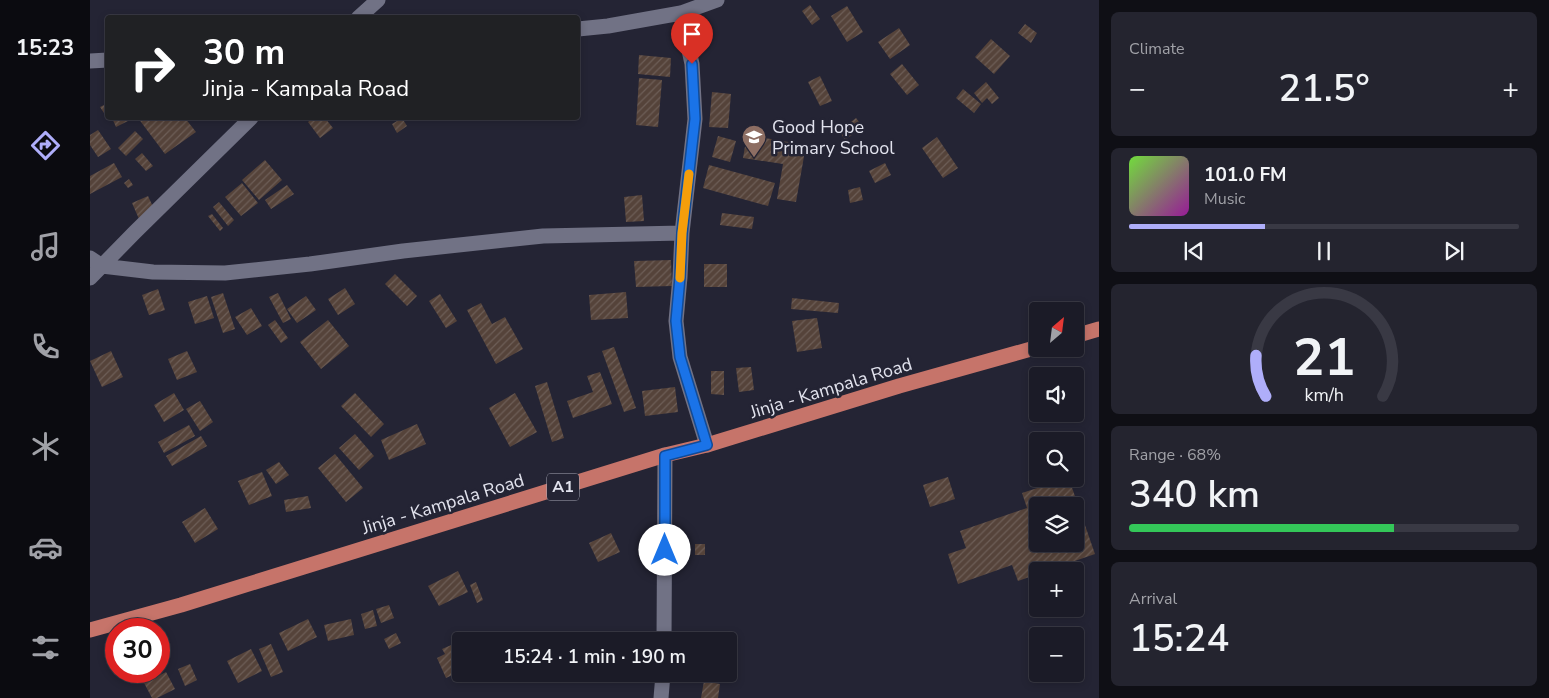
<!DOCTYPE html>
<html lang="en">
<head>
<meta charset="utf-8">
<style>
	:root { --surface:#1b1b27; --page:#24242f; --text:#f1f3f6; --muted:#a0a1a7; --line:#393944; --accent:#afaefa }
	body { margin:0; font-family:"Nunito Sans",sans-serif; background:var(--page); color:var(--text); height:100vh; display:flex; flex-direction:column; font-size:19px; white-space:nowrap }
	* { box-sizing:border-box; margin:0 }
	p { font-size:16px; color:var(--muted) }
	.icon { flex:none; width:28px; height:28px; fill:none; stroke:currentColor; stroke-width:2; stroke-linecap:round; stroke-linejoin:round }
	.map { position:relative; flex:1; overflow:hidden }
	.sheet { display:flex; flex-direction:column; gap:12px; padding:12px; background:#0f0f15; width:450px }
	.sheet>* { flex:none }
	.banner { position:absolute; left:15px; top:15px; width:475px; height:105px; border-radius:5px; box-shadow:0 2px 8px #0003,0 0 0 1px var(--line); background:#202124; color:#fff; overflow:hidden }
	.needle { width:32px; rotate:28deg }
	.controls { position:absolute; left:939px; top:302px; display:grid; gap:10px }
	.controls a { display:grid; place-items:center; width:55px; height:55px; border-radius:5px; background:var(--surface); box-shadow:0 2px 8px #0003,0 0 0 1px var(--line); font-size:25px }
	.speed { position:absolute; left:15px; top:618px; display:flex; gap:10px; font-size:25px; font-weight:700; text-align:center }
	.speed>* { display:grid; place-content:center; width:65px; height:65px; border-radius:50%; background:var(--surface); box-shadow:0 2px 8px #0003,0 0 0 1px var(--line); line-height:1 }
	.speed .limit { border:8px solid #d22; background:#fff; color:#111 }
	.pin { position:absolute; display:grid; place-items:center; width:42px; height:42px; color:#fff; margin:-51px -21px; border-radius:50% 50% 50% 0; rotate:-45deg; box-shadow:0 0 5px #0007 }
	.pin .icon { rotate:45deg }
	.me { position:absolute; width:55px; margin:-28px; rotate:0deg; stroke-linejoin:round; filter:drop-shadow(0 0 4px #0008) }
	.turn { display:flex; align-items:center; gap:18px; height:105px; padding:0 15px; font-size:22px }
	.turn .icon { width:65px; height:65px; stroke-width:2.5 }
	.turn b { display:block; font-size:35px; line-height:42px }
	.big { font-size:38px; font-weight:600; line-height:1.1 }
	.sheet .tile { flex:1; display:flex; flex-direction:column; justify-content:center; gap:8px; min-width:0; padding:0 18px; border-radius:8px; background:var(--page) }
	.sheet .dial { align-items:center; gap:0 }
	.dial svg { height:130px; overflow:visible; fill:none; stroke:var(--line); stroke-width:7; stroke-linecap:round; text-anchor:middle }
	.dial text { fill:var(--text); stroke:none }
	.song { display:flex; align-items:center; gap:15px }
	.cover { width:60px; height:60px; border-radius:8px; background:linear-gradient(135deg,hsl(100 70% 55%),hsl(300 70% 35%)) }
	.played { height:5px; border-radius:2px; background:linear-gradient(90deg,var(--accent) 35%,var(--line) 35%) }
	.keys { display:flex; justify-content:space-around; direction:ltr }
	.heat { display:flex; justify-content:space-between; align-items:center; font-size:28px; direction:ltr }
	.charge { height:8px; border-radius:4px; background:linear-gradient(90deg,#34c759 68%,var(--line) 0) }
	.trip { position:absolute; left:362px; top:632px; width:285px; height:50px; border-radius:5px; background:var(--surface); box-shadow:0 2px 8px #0003,0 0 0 1px var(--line); font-weight:600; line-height:50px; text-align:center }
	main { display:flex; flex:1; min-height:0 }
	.tab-bar { display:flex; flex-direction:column; width:90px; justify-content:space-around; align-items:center; background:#0b0b10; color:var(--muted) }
	.tab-bar .icon { width:35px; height:35px }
	.tab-bar .selected { color:var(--accent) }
	.tab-bar b { font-size:22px; color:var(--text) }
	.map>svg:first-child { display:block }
	.building { fill:url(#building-hatch); fill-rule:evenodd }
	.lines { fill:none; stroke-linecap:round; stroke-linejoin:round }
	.minor { stroke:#717285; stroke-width:15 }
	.trunk { stroke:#c6746a; stroke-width:15 }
	.route-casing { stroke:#114b97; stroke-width:12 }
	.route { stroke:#1a73e8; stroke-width:9 }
	.slow { stroke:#f59e0b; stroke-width:9 }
	.labels { text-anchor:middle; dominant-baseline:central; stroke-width:5; stroke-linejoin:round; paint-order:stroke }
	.shield { fill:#242434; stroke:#a8a9b6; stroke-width:1 }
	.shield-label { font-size:16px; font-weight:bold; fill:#e1e2ed }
	.poi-label { font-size:18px; fill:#e1e2ed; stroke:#242434; text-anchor:start }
	.street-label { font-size:18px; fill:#e1e2ed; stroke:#242434 }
</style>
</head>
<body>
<main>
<nav class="tab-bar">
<b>15:23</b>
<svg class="icon selected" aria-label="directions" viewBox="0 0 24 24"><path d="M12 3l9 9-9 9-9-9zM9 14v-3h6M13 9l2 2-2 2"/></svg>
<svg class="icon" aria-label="music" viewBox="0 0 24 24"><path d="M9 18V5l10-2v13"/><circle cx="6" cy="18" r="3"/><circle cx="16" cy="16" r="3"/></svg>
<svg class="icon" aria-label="phone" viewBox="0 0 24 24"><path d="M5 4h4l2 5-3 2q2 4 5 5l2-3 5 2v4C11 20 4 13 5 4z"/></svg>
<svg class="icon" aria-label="climate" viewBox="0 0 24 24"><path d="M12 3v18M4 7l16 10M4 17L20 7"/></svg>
<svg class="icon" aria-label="car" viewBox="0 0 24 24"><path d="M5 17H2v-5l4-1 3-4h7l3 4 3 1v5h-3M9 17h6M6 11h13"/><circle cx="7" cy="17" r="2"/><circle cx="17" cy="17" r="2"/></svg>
<svg class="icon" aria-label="filters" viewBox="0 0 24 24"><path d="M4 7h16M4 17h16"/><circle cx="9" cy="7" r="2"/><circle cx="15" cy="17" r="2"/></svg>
</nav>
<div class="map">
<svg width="1009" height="698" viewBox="0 0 1009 698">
	<defs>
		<pattern id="building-hatch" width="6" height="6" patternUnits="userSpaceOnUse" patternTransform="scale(1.25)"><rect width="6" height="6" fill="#55433a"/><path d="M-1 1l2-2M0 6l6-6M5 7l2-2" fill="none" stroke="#6d5e57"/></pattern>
	</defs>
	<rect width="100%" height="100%" fill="#242434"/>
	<path class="building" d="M720 5 730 19 722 25 712 11Z
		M757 6 773 32 757 42 741 16Z
		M935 24 947 33 941 43 928 33Z
		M809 28 820 45 800 59 788 42Z
		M901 39 920 56 904 74 885 57Z
		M549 55 581 58 580 77 548 74Z
		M812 64 829 85 817 95 800 74Z
		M730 76 742 101 730 106 718 82Z
		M549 78 572 80 568 127 546 125Z
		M896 82 909 98 902 104 897 98 892 103 884 93Z
		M873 89 891 104 884 113 866 98Z
		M622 92 641 94 638 128 619 127Z
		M18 103V115L16 116 10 107Z
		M22 118H38L40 120 26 127Z
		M48 118H95L106 132 75 154Z
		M223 118H235L243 128 230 138 218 122Z
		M312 118 317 126 307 133 302 124Z
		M766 118 773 127 755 140 749 131Z
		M8 130 21 149 8 157 0 145V135Z
		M45 131 53 139 36 156 28 148Z
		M657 135 716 145 706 202 687 199 693 164 653 158Z
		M628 136 646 141 640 162 622 157Z
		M847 137 868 168 853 178 832 148Z
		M52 153 63 166 56 171 45 159Z
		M175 160 192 180 169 200 152 180Z
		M24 163 32 177 0 194V176Z
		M795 163 801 175 785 183 779 171Z
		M619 165 685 183 678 206 613 188Z
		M39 179 43 185 38 188 34 183Z
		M152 183 168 203 151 216 135 197Z
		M197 185 204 194 181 209 175 200Z
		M770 187 773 200 760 203 758 190Z
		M552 195 554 221 536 222 534 197Z
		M58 196 65 211 49 219 42 203Z
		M129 202 144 220 138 226 123 207Z
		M632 213 664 217 662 229 630 225Z
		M122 214 133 228 130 231 118 216Z
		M581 260 582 286 546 287 544 261Z
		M614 264H637V287H614Z
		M305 274 327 296 317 306 295 284Z
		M255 288 265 304 248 315 238 299Z
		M68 289 75 310 59 315 52 295Z
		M536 292 538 318 501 320 499 295Z
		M133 293 145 329 133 333 121 297Z
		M188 293 201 319 193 323 179 297Z
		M350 294 367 321 356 328 339 301Z
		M117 296 124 318 105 324 98 302Z
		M216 296 226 310 207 323 197 309Z
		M702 298 749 303 748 313 701 309Z
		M391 303 402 324 415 317 433 349 406 364 377 310Z
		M161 308 172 326 157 335 145 317Z
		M727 318 732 348 707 352 702 321Z
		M185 320 198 338 191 343 178 325Z
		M238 320 259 346 231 369 210 342Z
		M524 347 546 408 534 412 512 351Z
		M21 351 33 377 12 387 0 361Z
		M97 351 107 372 87 380 78 359Z
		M661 367 664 390 649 392 646 368Z
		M621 371H634V395L621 394Z
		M510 372 522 404 483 418 477 401 503 392 497 376Z
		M457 382 474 438 462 442 445 386Z
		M585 387 588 412 555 416 552 391Z
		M84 393 94 410 74 422 64 405Z
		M265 393 294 424 281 437 251 406Z
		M425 393 447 432 420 447 399 408Z
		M110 401 123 422 110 431 96 409Z
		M327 424 336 444 299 460 291 440Z
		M99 425 105 436 74 453 68 442Z
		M265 434 284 456 269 470 249 448Z
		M111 436 117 446 82 466 76 456Z
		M245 454 273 488 256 502 228 468Z
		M189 462 199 475 186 484 176 470Z
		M172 472 182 496 159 505 148 481Z
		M858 477 865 499 840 507 833 485Z
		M975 479H979L1005 554 956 571H948V574L928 581 922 565 868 584 858 554 876 548 870 531 937 508 932 493ZM948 506H985V544H948Z
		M218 496 221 508 196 512 194 500Z
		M115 508 128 529 105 543 92 522Z
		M521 533 530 552 508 562 499 543Z
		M605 544H615V555H605Z
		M368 571 378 592 349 606 338 586Z
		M386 582 393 600 387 603 380 585Z
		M299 605 304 618 291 623 286 609Z
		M283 610 287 626 275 629 271 614Z
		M218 619 227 637 198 651 189 633Z
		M261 619 264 635 238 641 234 625Z
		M306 633 311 643 299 649 294 639Z
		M366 643 369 648 371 647V671L356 678 347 658 355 654 352 649Z
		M181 644 193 672 181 677 169 649Z
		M161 649 172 671 148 683 137 661Z
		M100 664 107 680 95 686 88 669Z
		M76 672 85 689 67 698H62L54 683Z
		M416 674H437L438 677 420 683Z
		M614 681 630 684 628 698H611Z"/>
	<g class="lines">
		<path class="minor" d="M591 13 602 64 605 119 592 233 590 277 586 321 590 357 617 445
			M268 18 288 0
			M488 29 518 26 591 13 627 0
			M0 61 18 60
			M0 258 12 266 63 272 135 273 220 264 313 251 453 236 592 233
			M0 278 45 232 161 118
			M574 641 575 455
			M571 698 573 674"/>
		<path class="trunk" d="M985 336 1009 329
			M0 630 91 605 575 455 617 445 809 386 948 347"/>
	</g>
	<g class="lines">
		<defs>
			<path id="route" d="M575 550V456L617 445 590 357 586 321 590 277 592 233 605 119 602 64"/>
		</defs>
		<use href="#route" class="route-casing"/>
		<use href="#route" class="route"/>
		<path class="slow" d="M590 278 592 233 599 174"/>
	</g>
	<defs>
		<symbol id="school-pin" viewBox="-11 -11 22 30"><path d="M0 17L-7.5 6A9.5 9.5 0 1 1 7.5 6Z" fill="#8d6e63" stroke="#242434"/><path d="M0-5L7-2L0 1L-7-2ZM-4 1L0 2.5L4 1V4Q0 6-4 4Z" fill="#fff"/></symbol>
	</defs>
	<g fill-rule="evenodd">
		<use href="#school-pin" x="650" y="123" width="28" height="38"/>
	</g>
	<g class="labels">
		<rect class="shield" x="457" y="473.5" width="32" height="27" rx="4"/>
		<g class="shield-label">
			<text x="473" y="487">A1</text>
		</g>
		<g class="poi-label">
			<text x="682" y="127">Good Hope<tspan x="682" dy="21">Primary School</tspan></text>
		</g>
		<g class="street-label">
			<text transform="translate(741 388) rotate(-17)">Jinja - Kampala Road</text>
			<text transform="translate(353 504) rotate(-17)">Jinja - Kampala Road</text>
		</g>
	</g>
</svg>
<div class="controls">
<a><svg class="needle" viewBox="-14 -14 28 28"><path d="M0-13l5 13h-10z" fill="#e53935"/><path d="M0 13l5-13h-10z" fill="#a0a1a7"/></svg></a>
<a><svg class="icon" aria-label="sound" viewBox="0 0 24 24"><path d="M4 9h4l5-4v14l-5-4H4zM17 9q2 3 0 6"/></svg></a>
<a><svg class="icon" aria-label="search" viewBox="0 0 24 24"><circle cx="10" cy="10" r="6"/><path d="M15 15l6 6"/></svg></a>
<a><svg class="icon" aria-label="layers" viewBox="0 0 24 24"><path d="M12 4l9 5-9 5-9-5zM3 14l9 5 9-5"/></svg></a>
<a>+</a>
<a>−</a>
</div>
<div class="speed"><div class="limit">30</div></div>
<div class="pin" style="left:602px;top:64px;background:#d93025"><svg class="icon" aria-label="arrive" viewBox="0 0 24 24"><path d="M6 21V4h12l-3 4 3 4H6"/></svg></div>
<svg class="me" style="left:575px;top:550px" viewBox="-20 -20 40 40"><circle r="19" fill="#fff"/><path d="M0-13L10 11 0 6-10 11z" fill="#1a73e8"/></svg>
<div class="trip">15:24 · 1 min · 190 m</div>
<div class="banner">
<div class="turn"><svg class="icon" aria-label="right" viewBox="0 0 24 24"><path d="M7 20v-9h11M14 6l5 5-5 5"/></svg><div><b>30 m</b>Jinja - Kampala Road</div></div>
</div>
</div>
<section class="sheet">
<div class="tile"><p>Climate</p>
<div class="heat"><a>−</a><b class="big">21.5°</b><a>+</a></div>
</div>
<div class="tile">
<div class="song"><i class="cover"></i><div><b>101.0 FM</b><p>Music</p></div></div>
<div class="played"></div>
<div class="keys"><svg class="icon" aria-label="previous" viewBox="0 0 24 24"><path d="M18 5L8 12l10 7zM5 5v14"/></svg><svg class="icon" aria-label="pause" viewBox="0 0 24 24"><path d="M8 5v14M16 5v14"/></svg><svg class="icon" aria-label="next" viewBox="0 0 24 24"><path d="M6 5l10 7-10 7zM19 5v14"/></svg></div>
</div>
<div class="tile dial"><svg viewBox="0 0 100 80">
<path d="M14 69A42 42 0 1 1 86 69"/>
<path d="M14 69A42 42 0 0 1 8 44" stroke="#afaefa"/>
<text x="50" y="56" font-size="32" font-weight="700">21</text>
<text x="50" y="72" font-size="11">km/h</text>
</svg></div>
<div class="tile"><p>Range · 68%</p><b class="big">340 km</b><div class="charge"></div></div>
<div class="tile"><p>Arrival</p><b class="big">15:24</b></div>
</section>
</main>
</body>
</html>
